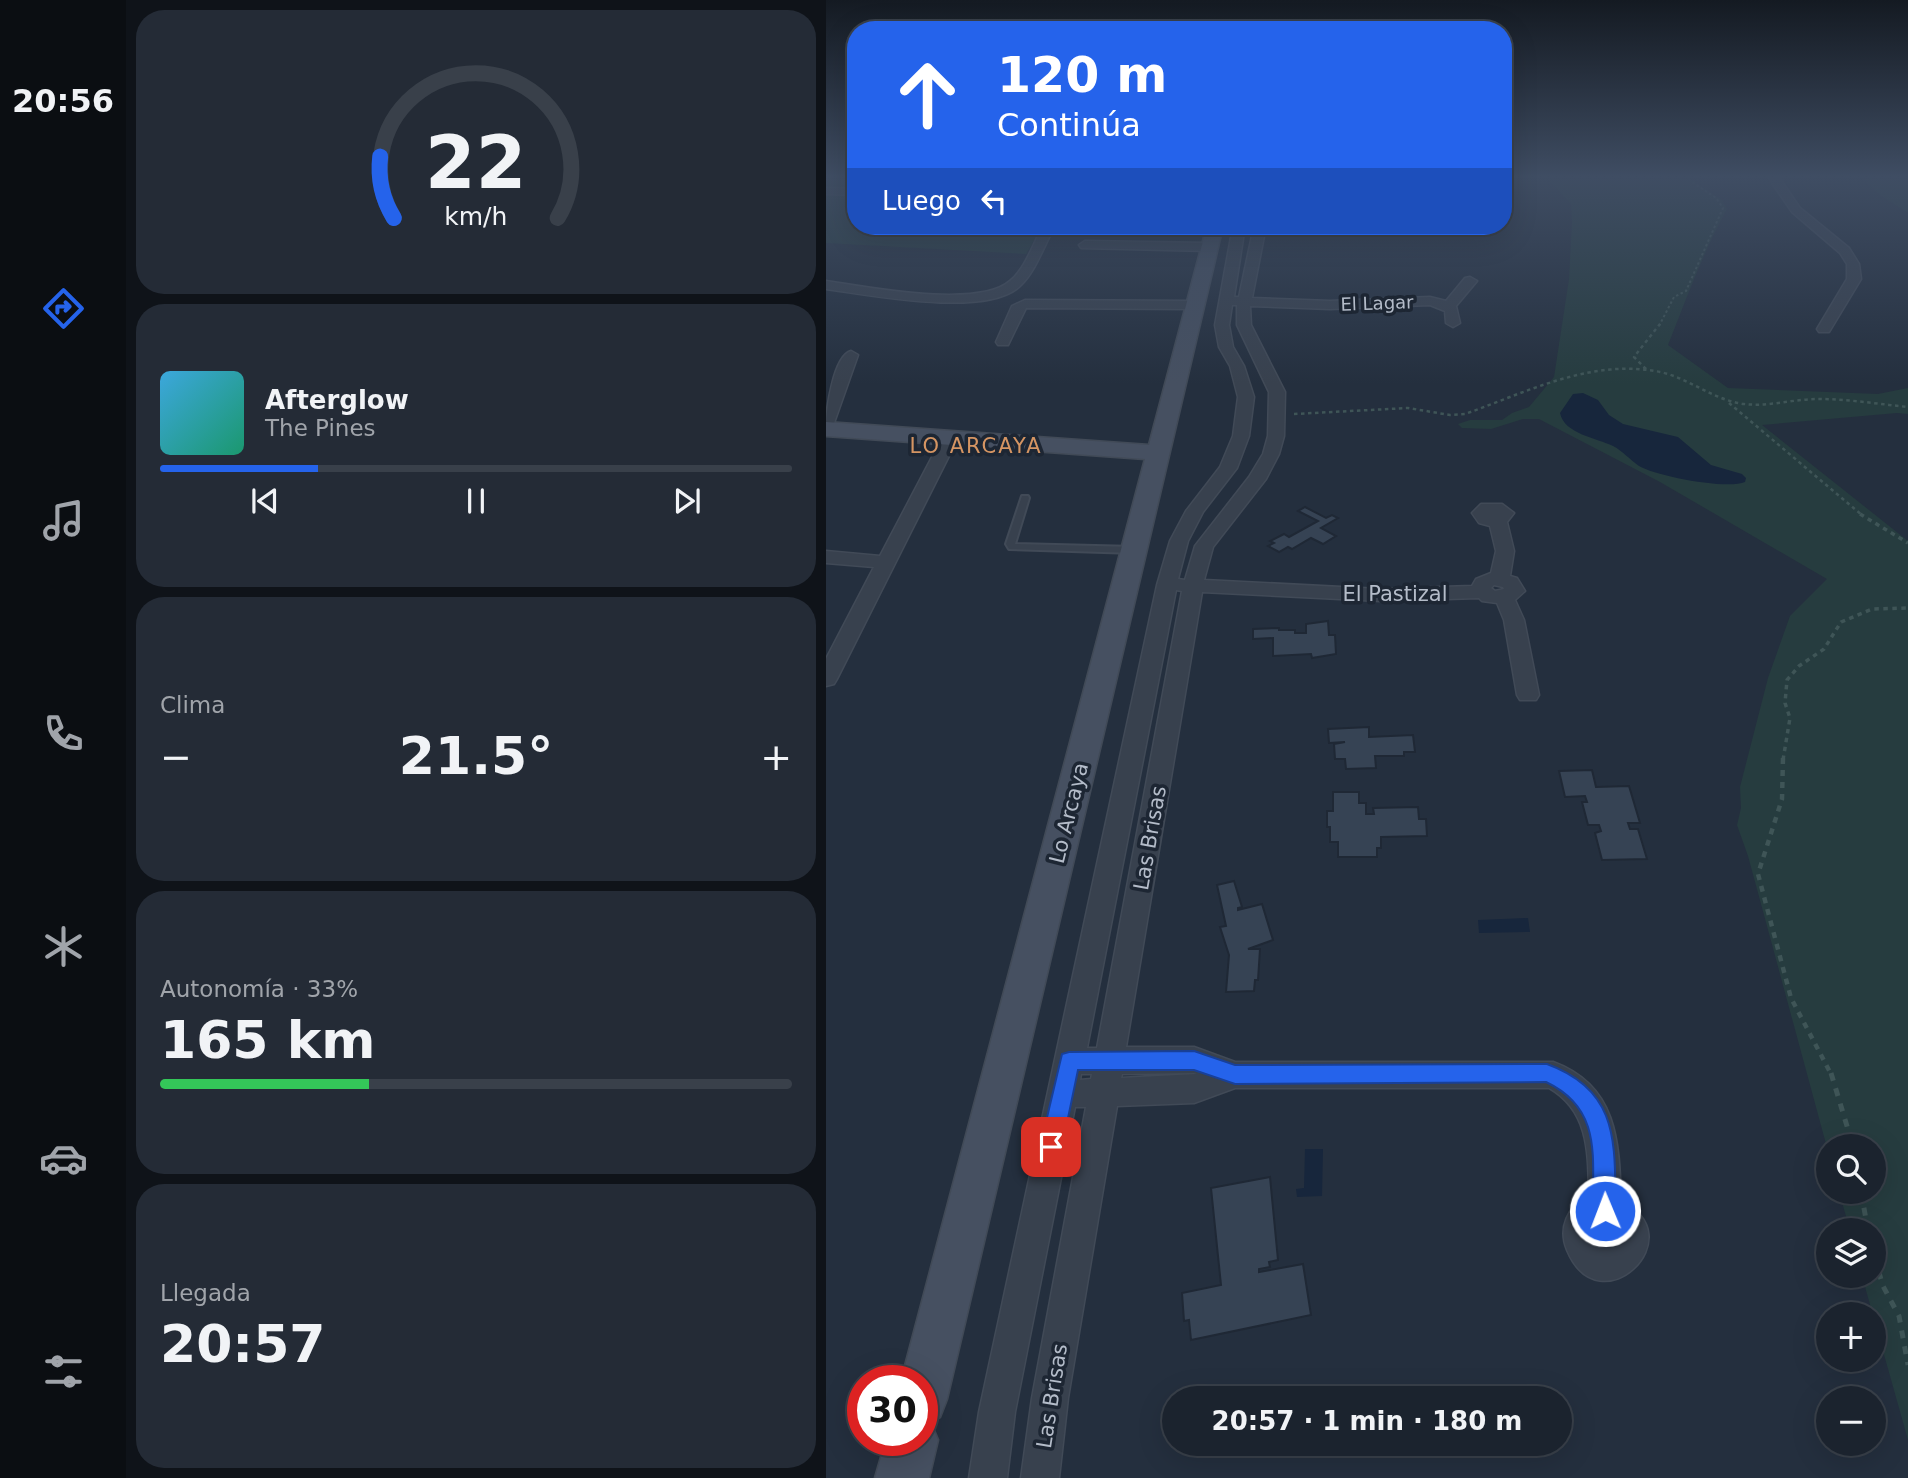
<!DOCTYPE html>
<html lang="es">
<head>
<meta charset="utf-8">
<style>
	:root { --surface:#1b232e; --page:#242b36; --text:#f1f3f6; --muted:#a0a4aa; --line:#39404a; --accent:#2563eb }
	body { margin:0; font-family:"DejaVu Sans",sans-serif; background:var(--page); color:var(--text); height:100vh; display:flex; flex-direction:column; font-size:26px; white-space:nowrap }
	* { box-sizing:border-box; margin:0 }
	p { font-size:23px; color:var(--muted) }
	.icon { flex:none; width:38px; height:38px; fill:none; stroke:currentColor; stroke-width:2; stroke-linecap:round; stroke-linejoin:round }
	.map { position:relative; flex:1; overflow:hidden }
	.details { display:flex; flex-direction:column; gap:10px; padding:10px; background:#0f1319; width:700px }
	.details>* { flex:none }
	.hud { position:absolute; left:21px; top:21px; width:665px; height:214px; border-radius:28px; box-shadow:0 7px 28px #0002,0 0 0 2px var(--line); background:#2563eb; color:#fff; overflow:hidden }
	.fabs { position:absolute; left:990px; top:1134px; display:grid; gap:14px }
	.fabs a { display:grid; place-items:center; width:70px; height:70px; border-radius:50%; background:var(--surface); box-shadow:0 7px 28px #0002,0 0 0 2px var(--line); font-size:35px }
	.speed { position:absolute; left:21px; top:1365px; display:flex; gap:14px; font-size:35px; font-weight:700; text-align:center }
	.speed>* { display:grid; place-content:center; width:91px; height:91px; border-radius:50%; background:var(--surface); box-shadow:0 7px 28px #0002,0 0 0 2px var(--line); line-height:1 }
	.speed .limit { border:10px solid #d22; background:#fff; color:#111 }
	.pin { position:absolute; display:grid; place-items:center; width:60px; height:60px; color:#fff; margin:-30px; border-radius:14px; box-shadow:0 4px 10px #0006 }
	.me { position:absolute; width:77px; margin:-38px; rotate:359deg; stroke-linejoin:round; filter:drop-shadow(0 0 5px #0008) }
	.turn { display:flex; align-items:center; gap:24px; height:147px; padding:0 35px; font-size:32px }
	.turn .icon { width:91px; height:91px; stroke-width:2.5 }
	.turn b { display:block; font-size:49px; line-height:60px }
	.then { display:flex; align-items:center; height:66px; padding:0 35px; background:#0003; gap:14px; font-size:26px }
	.big { font-size:52px; font-weight:700; line-height:1.1 }
	.details .card { flex:1; display:flex; flex-direction:column; justify-content:center; gap:10px; min-width:0; padding:0 24px; border-radius:28px; background:var(--page) }
	.details .dial { align-items:center; gap:0 }
	.dial svg { height:182px; overflow:visible; fill:none; stroke:var(--line); stroke-width:7; stroke-linecap:round; text-anchor:middle }
	.dial text { fill:var(--text); stroke:none }
	.song { display:flex; align-items:center; gap:21px }
	.cover { width:84px; height:84px; border-radius:10px; background:linear-gradient(135deg,hsl(200 70% 55%),hsl(160 70% 35%)) }
	.played { height:7px; border-radius:4px; background:linear-gradient(90deg,var(--accent) 25%,var(--line) 25%) }
	.keys { display:flex; justify-content:space-around; direction:ltr }
	.heat { display:flex; justify-content:space-between; align-items:center; font-size:38px; direction:ltr }
	.charge { height:10px; border-radius:5px; background:linear-gradient(90deg,#34c759 33%,var(--line) 0) }
	.trip { position:absolute; left:336px; top:1386px; width:410px; height:70px; border-radius:35px; background:var(--surface); box-shadow:0 7px 28px #0002,0 0 0 2px var(--line); font-weight:700; line-height:70px; text-align:center }
	main { display:flex; flex:1; min-height:0 }
	.dock { display:flex; flex-direction:column; width:126px; justify-content:space-around; align-items:center; background:#0b0e12; color:var(--muted) }
	.dock .icon { width:49px; height:49px }
	.dock .on { color:var(--accent) }
	.dock b { font-size:32px; color:var(--text) }
	.map>svg:first-child { display:block }
	.green { fill:#263c3f }
	.water { fill:#17263c }
	.building { fill:#364354; stroke:#1f2835; stroke-width:2 }
	.lines { fill:none; stroke-linecap:round; stroke-linejoin:round }
	.lane-casing { stroke:#414a57; stroke-width:4 }
	.street-casing { stroke:#414a57; stroke-width:3 }
	.secondary-casing { stroke:#414a57; stroke-width:3 }
	.path-far4 { stroke:#3f5557; stroke-width:2; stroke-dasharray:2.5 2.5; stroke-linecap:butt }
	.path-far3 { stroke:#3f5557; stroke-width:2.5; stroke-dasharray:3.5 3.5; stroke-linecap:butt }
	.path-far2 { stroke:#3f5557; stroke-width:3.5; stroke-dasharray:4.5 4.5; stroke-linecap:butt }
	.path-far1 { stroke:#3f5557; stroke-width:4.5; stroke-dasharray:6 6; stroke-linecap:butt }
	.path { stroke:#3f5557; stroke-width:5; stroke-dasharray:8 8; stroke-linecap:butt }
	.lane { fill:#38414e; fill-rule:evenodd }
	.street { fill:#38414e; fill-rule:evenodd }
	.secondary { fill:#465061; fill-rule:evenodd }
	.route { fill:#2563eb; stroke:#184099; stroke-width:2 }
	.labels { text-anchor:middle; dominant-baseline:central; stroke-width:7; stroke-linejoin:round; paint-order:stroke }
	.far-street-label { font-size:18px; fill:#b4bcc9; stroke:#1d2633 }
	.far-quarter-label { font-size:21px; letter-spacing:2px; fill:#d59563; stroke:#1d2633 }
	.street-label { font-size:21px; fill:#b4bcc9; stroke:#1d2633 }
</style>
</head>
<body>
<main>
<nav class="dock">
<b>20:56</b>
<svg class="icon on" aria-label="directions" viewBox="0 0 24 24"><path d="M12 3l9 9-9 9-9-9zM9 14v-3h6M13 9l2 2-2 2"/></svg>
<svg class="icon" aria-label="music" viewBox="0 0 24 24"><path d="M9 18V5l10-2v13"/><circle cx="6" cy="18" r="3"/><circle cx="16" cy="16" r="3"/></svg>
<svg class="icon" aria-label="phone" viewBox="0 0 24 24"><path d="M5 4h4l2 5-3 2q2 4 5 5l2-3 5 2v4C11 20 4 13 5 4z"/></svg>
<svg class="icon" aria-label="climate" viewBox="0 0 24 24"><path d="M12 3v18M4 7l16 10M4 17L20 7"/></svg>
<svg class="icon" aria-label="car" viewBox="0 0 24 24"><path d="M5 17H2v-5l4-1 3-4h7l3 4 3 1v5h-3M9 17h6M6 11h13"/><circle cx="7" cy="17" r="2"/><circle cx="17" cy="17" r="2"/></svg>
<svg class="icon" aria-label="filters" viewBox="0 0 24 24"><path d="M4 7h16M4 17h16"/><circle cx="9" cy="7" r="2"/><circle cx="15" cy="17" r="2"/></svg>
</nav>
<section class="details">
<div class="card dial"><svg viewBox="0 0 100 80">
<path d="M14 69A42 42 0 1 1 86 69"/>
<path d="M14 69A42 42 0 0 1 8 42" stroke="#2563eb"/>
<text x="50" y="56" font-size="32" font-weight="700">22</text>
<text x="50" y="72" font-size="11">km/h</text>
</svg></div>
<div class="card">
<div class="song"><i class="cover"></i><div><b>Afterglow</b><p>The Pines</p></div></div>
<div class="played"></div>
<div class="keys"><svg class="icon" aria-label="previous" viewBox="0 0 24 24"><path d="M18 5L8 12l10 7zM5 5v14"/></svg><svg class="icon" aria-label="pause" viewBox="0 0 24 24"><path d="M8 5v14M16 5v14"/></svg><svg class="icon" aria-label="next" viewBox="0 0 24 24"><path d="M6 5l10 7-10 7zM19 5v14"/></svg></div>
</div>
<div class="card"><p>Clima</p>
<div class="heat"><a>−</a><b class="big">21.5°</b><a>+</a></div>
</div>
<div class="card"><p>Autonomía · 33%</p><b class="big">165 km</b><div class="charge"></div></div>
<div class="card"><p>Llegada</p><b class="big">20:57</b></div>
</section>
<div class="map">
<svg width="1082" height="1478" viewBox="0 0 1082 1478">
	<rect width="100%" height="100%" fill="#242f3e"/>
	<path class="green" d="M0 177H30V226H217L200 254 0 243Z
		M720 177H861L896 200 901 209C877 252 860 300 842 345L902 388 1052 394 1082 388V414L1071 413 936 425 1082 541V1440L1036 1276H1048V1230H1024L1013 1192H1048V1146H1003V1155L922 856 911 825 915 808 914 787 942 678 964 616 1001 579 834 482 713 419H697L665 429 636 428 632 424 644 420H676L686 413 703 407 728 377 743 279 746 222 745 204Z
		M1035 177H1082V213L1054 195Z"/>
	<path class="water" d="M757 393 772 400 783 415 797 424 852 437 885 465 916 474 920 478 919 482C901 490 830 476 813 466 804 460 797 451 787 446 771 438 738 434 734 413L747 394Z
		M702 918 704 932 653 933 652 920Z
		M479 1149H497L496 1196 471 1197 470 1189 478 1188Z"/>
	<path class="building" d="M479 507 500 518 506 515 512 518 495 528 510 536 497 544 485 538 466 549 462 547 453 552 442 546 448 543 444 541 458 534 463 537 492 521 472 511Z
		M502 621 503 635H509L510 654 486 658 485 654 447 656V638L427 639V629L453 628V630H469V633H480V624Z
		M543 727V737L587 735 589 752H578V756H549L550 768 520 769 519 759H509L508 744 519 742 503 743 502 729Z
		M766 770 770 787 803 786 814 823H802L804 829H812L821 859 776 860 769 833 775 831 773 825H762L756 802H761L759 796 739 797 733 771Z
		M507 792H533V803H540V814H548L547 808 592 807 593 819H600L601 836 555 837V848H551V857H512V842H504V827H501V811H507Z
		M408 881 416 907 412 908V910L436 904 447 940 422 949H434L432 980H429L428 991 400 992 403 955 394 927 400 926 391 885Z
		M444 1177 452 1260 443 1262 444 1267 433 1269V1272L477 1264 485 1315 365 1340 363 1320 358 1321 356 1293 395 1285 385 1188Z"/>
	<g class="lines">
		<defs>
			<path id="lane" d="M196 496H202L203 498 189 544 309 547 313 550 309 553 183 549 180 544Z"/>
			<path id="street" d="M942 177H953L974 208 1023 248 1033 264 1035 279 1003 332H993L991 329 1021 279V264L1014 253 966 212Z
				M0 188 30 189V195L0 194Z
				M217 226H229C218 245 210 271 194 286 161 318 43 295 0 289V281C41 287 152 309 184 281 200 268 207 243 217 226Z
				M407 226H419L408 297H413L428 226H440L426 298 504 301 604 297 620 301 639 278 644 277 651 281 630 306 634 323 627 327 620 323 619 311 604 305 504 309 424 306 425 325 459 392 458 436 453 454 440 479 387 547 378 580 554 589 646 586 650 579 665 573 670 551 664 526 653 523 646 513 655 504H676L688 513 681 522 688 551 684 576 691 578 699 591 689 600 698 620 713 695 710 700H694L691 695 678 620 671 603 656 601 653 598 554 601 376 592 300 1047H368L409 1062H727C792 1086 793 1142 795 1202 869 1235 774 1329 741 1250 734 1233 738 1218 749 1205L763 1199C762 1157 765 1112 723 1088H409L368 1103 291 1106 242 1398 233 1478H195L206 1398 260 1107H249L189 1412 181 1478H143L153 1412 331 585 344 541 360 511 394 467 407 436 412 397 404 366 393 347 389 325ZM406 305H411V325L443 392 442 436 437 454 423 477 369 546 359 580 352 579 362 541 377 512 411 468 423 436 428 397 418 366 407 347 403 325ZM668 585 677 587 678 589 669 591 665 588ZM350 590 356 591 271 1048H261ZM368 1073 371 1074 295 1078 296 1074ZM255 1074H266L265 1079 254 1080ZM778 1227 789 1236V1242L780 1248 770 1236 771 1229Z
				M259 241 383 243 389 247 383 251 255 248 253 245Z
				M199 300 368 301 375 305 368 309 200 308 182 345H172L170 342 186 306Z
				M25 351 32 355 8 423 0 428C0 411 7 356 25 351Z
				M124 433 132 438 11 679 8 684 0 686V659L48 567 0 563V551L54 556 116 438Z"/>
			<path id="secondary" d="M381 226H397L121 1399 114 1417 104 1421 112 1440 103 1478H49L60 1440H96V1381H75L319 459 0 436V422L323 445Z"/>
		</defs>
		<use href="#lane" class="lane-casing"/>
		<use href="#street" class="street-casing"/>
		<use href="#secondary" class="secondary-casing"/>
		<path class="path-far4" d="M833 326 848 297 860 291 897 208 890 198 859 177"/>
		<path class="path-far3" d="M820 369 808 357 834 324
			M903 403 1037 516
			M468 414 582 408 624 415 639 414C701 392 766 358 834 372 863 378 887 400 918 404 943 407 967 399 992 399 1022 399 1052 404 1082 407"/>
		<path class="path-far2" d="M1034 514 1082 543
			M957 760 964 718 959 703 961 680 973 666 998 649 1015 622 1046 609 1082 608"/>
		<path class="path-far1" d="M957 758 956 799 932 874 965 998 1005 1074"/>
		<path class="path" d="M1005 1073 1027 1146
			M1035 1192 1042 1230
			M1048 1256 1057 1286 1073 1316 1082 1365"/>
		<use href="#lane" class="lane"/>
		<use href="#street" class="street"/>
		<use href="#secondary" class="secondary"/>
	</g>
	<linearGradient id="sky" x2="0" y2="1"><stop stop-color="#141a22"/><stop offset="0.46" stop-color="#3f4d63"/><stop offset="1" stop-color="#3f4d63" stop-opacity="0"/></linearGradient>
	<rect width="1082" height="384" fill="url(#sky)"/>
	<path class="route" d="M368 1051 409 1065 721 1064C795 1091 788 1145 790 1211L787 1219 779 1223 770 1219 767 1211C766 1158 777 1109 720 1082L409 1084 368 1070H252L236 1147 233 1154 225 1157 217 1154 214 1147 236 1054 243 1052Z"/>
	<g class="labels">
		<g class="far-street-label">
			<text transform="translate(551 303) rotate(-2)">El Lagar</text>
		</g>
		<g class="far-quarter-label">
			<text x="150" y="446">LO ARCAYA</text>
		</g>
		<g class="street-label">
			<text x="569" y="594">El Pastizal</text>
			<text transform="translate(243 813) rotate(-76)">Lo Arcaya</text>
			<text transform="translate(324 838) rotate(-80)">Las Brisas</text>
			<text transform="translate(226 1396) rotate(-81)">Las Brisas</text>
		</g>
	</g>
</svg>
<div class="fabs">
<a><svg class="icon" aria-label="search" viewBox="0 0 24 24"><circle cx="10" cy="10" r="6"/><path d="M15 15l6 6"/></svg></a>
<a><svg class="icon" aria-label="layers" viewBox="0 0 24 24"><path d="M12 4l9 5-9 5-9-5zM3 14l9 5 9-5"/></svg></a>
<a>+</a>
<a>−</a>
</div>
<div class="speed"><div class="limit">30</div></div>
<div class="pin" style="left:225px;top:1147px;background:#d93025"><svg class="icon" aria-label="arrive" viewBox="0 0 24 24"><path d="M6 21V4h12l-3 4 3 4H6"/></svg></div>
<svg class="me" style="left:779px;top:1211px" viewBox="-20 -20 40 40"><circle r="17" fill="#2563eb" stroke="#fff" stroke-width="3"/><path d="M0-11L8 9 0 5-8 9z" fill="#fff"/></svg>
<div class="trip">20:57 · 1 min · 180 m</div>
<div class="hud">
<div class="turn"><svg class="icon" aria-label="ahead" viewBox="0 0 24 24"><path d="M12 20V5M6 11l6-6 6 6"/></svg><div><b>120 m</b>Continúa</div></div>
<div class="then">Luego<svg class="icon" aria-label="left" viewBox="0 0 24 24"><path d="M17 20v-9H6M10 6l-5 5 5 5"/></svg></div>
</div>
</div>
</main>
</body>
</html>
